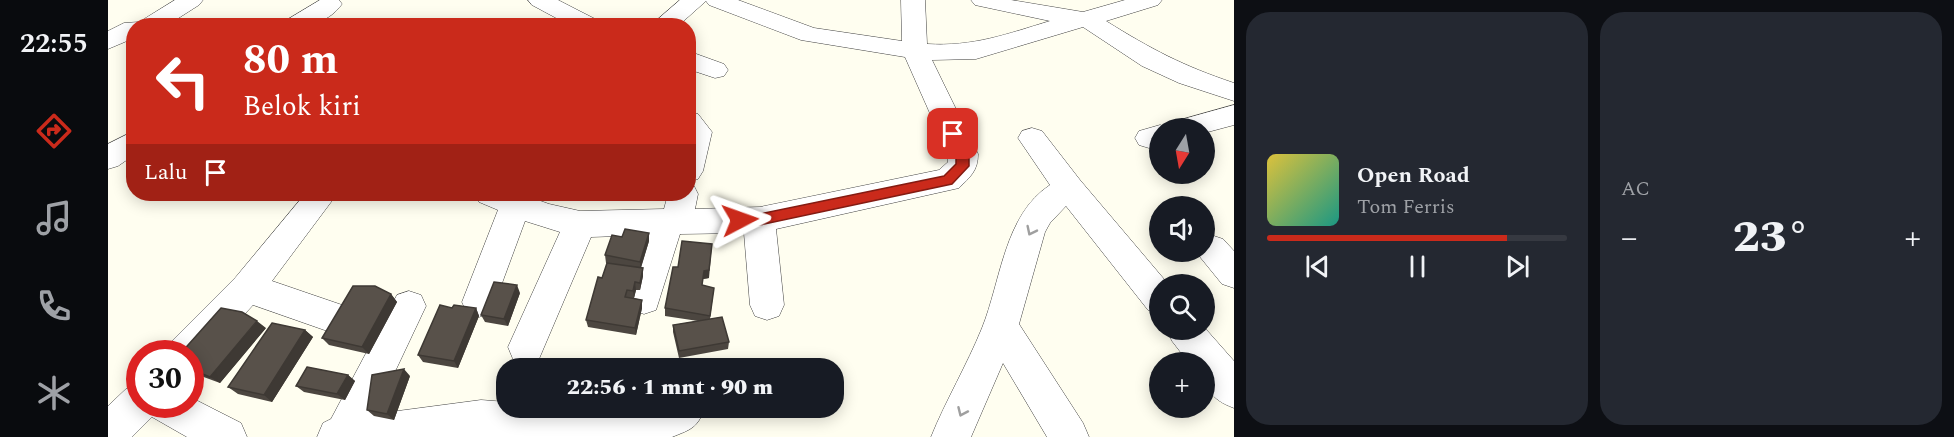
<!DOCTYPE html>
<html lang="id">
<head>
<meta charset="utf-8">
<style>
	:root { --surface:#171b24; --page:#242831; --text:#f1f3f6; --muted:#9ea1a6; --line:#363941; --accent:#ca2a1b }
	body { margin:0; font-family:Spectral,serif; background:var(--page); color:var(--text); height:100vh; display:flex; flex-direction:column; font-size:22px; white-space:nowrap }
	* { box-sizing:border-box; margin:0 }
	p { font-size:20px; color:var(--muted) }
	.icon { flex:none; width:33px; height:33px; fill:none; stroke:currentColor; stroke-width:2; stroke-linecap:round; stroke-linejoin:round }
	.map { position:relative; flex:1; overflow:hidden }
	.details { display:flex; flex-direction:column; gap:12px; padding:12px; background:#0d0f14; width:720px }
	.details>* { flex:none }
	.guide { position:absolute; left:18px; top:18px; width:570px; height:183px; border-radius:24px; box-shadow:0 3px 15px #0003; background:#ca2a1b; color:#fff; overflow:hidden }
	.needle { width:39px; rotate:191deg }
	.fabs { position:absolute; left:1041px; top:118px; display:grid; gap:12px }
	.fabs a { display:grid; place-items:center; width:66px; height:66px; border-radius:50%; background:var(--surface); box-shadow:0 3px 15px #0003; font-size:30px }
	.speed { position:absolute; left:18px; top:340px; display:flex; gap:12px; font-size:30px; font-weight:700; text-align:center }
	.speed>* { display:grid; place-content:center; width:78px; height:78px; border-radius:50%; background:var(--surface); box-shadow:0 3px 15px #0003; line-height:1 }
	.speed .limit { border:9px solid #d22; background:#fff; color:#111 }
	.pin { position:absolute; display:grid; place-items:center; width:51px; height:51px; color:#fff; margin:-26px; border-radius:12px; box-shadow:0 3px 9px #0006 }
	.me { position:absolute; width:66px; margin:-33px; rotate:86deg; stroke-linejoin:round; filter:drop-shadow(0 0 4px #0008) }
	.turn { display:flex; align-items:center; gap:21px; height:126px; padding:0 18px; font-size:27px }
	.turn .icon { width:78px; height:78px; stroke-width:2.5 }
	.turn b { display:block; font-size:42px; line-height:51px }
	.then { display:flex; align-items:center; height:57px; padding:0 18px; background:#0003; gap:12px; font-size:22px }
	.big { font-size:45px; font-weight:800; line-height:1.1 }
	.details .card { flex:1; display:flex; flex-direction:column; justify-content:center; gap:9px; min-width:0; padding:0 21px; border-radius:24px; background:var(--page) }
	.song { display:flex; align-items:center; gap:18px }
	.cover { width:72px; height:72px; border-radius:9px; background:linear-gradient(135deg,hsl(50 70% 55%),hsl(170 70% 35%)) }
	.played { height:6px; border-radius:3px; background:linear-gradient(90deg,var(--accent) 80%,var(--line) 80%) }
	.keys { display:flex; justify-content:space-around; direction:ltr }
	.heat { display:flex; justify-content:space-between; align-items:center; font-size:33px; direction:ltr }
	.details .tiles { flex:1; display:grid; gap:12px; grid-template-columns:repeat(2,1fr) }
	.trip { position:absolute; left:388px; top:358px; width:348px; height:60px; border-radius:24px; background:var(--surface); box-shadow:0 3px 15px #0003; font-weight:800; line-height:60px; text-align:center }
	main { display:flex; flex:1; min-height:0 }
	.dock { display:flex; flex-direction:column; width:108px; justify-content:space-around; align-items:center; background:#090b0e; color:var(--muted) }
	.dock .icon { width:42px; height:42px }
	.dock .on { color:var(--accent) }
	.dock b { font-size:27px; color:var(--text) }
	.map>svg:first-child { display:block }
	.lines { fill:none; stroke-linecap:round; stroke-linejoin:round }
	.minor-casing { stroke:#414141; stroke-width:1 }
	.minor { fill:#fff; fill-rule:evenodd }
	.wall { fill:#4c4640 }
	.shaded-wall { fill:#3e3934 }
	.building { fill:#58514a; stroke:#3e3934; stroke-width:1.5 }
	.oneway { stroke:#9f9f9f }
	.route { fill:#ca2a1b; stroke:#831b12; stroke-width:1.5 }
</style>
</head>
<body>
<main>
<nav class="dock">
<b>22:55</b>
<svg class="icon on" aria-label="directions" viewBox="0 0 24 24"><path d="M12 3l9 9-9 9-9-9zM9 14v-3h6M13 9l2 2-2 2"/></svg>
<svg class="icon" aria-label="music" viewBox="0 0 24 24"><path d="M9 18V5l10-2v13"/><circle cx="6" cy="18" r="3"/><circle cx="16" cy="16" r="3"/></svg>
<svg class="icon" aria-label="phone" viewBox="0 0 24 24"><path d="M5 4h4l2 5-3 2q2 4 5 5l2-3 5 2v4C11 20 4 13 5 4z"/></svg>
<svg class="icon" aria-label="climate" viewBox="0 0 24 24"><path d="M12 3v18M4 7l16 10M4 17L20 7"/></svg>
</nav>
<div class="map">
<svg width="1126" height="437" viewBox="0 0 1126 437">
	<rect width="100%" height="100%" fill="#fffef0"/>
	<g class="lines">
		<defs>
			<path id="minor" d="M67 0H95L91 5 58 26H26V38L0 49V31L16 23 31 22Z
				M212 0H231L234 4C219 25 197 26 174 26L177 21Z
				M420 0H450L491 21 494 26H463L424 5Z
				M572 0H630L706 28 794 41 793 0H817L819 44C865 47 899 34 942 21L867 5 863 0H903L975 12 1017 0H1054L1050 5 998 21C1043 49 1075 66 1126 83V101L1071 83 1034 66 975 27 868 59 824 60 870 154C870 171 862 177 851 188L668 229 676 305 671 316 659 320 647 316 642 305 636 233 572 234 548 310 536 314 524 310 519 299 540 235 483 237 431 359 418 364 405 359 400 347 452 232 417 221 383 313 371 317 359 313 354 302 390 210 371 202 367 194H413L441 204 472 211 556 209 560 194H580V184L586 186 590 194 587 209 652 207 831 170 840 162V154L797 57 693 40 601 5 598 1 570 26H542Z
				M580 51 616 64 620 70 616 76 607 78 580 69Z
				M1126 105V125L1096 133V129H1052V145L1041 148 1031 145 1027 138 1031 131 1052 125 1062 128 1065 122Z
				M580 111 590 114 604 132 595 171 590 179 580 182Z
				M924 128 934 131 972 180 1061 285H1052V314L1040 310 958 206 942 223 937 232 911 324 975 423 981 437H939L895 363 863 437H823C838 400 859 365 874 328 893 281 896 215 942 185L910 138 914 131Z
				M26 131V155L10 166 0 169V144Z
				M197 194H229L164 281 237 306 243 317 237 328 225 333 145 305 89 366 82 369V354H58L63 342 127 278Z
				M1103 235 1115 239 1126 251V288L1114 284 1088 252H1096V238Z
				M301 291 313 295 318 306 267 414 373 400 399 402V408H597C589 428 584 429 564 437H209L215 423 223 419 289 295Z
				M1096 327 1126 361V408C1102 399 1096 388 1096 363H1081L1064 341 1059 330H1096Z
				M32 383V405H82V397L133 423 139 437H79L44 417 24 437H0V406L18 389Z"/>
		</defs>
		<use href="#minor" class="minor-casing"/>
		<use href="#minor" class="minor"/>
	</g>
	<path class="wall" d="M541 241 533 268 535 276 532 290H528L526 298 534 300V308L528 335 480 327 478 320 494 278 499 263H498L497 255Z
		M565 267 601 278 595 279 594 285 606 288 602 319 621 342 620 349 571 358 565 332V325L590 321 557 316V308Z
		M412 293 400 326 377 322 373 315Z
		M283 294 289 302 261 354 221 345 214 338Z
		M344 308H368L371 316 350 368 315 362 310 355Z
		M158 328 112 383 82 372V354Z
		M197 330 205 337 164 402 130 394 120 387Z
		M240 375 247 381 237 400 196 392 188 386Z
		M302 376 286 420 266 416 259 410Z"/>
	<path class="shaded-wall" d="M541 233V241L532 270V262Z
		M604 244 601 278 595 279 596 271Z
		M535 268V276L532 290V283Z
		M527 282 528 290 526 298 525 291Z
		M409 285 412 293 400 326 396 319Z
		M283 294 289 302 261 354 254 347Z
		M534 300V308L528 335 527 328Z
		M368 308 371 316 350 368 346 361Z
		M149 321 158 328 112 383 102 377Z
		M197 330 205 337 164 402 156 395Z
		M296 369 302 376 286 420 279 414Z
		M240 375 247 381 237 400 229 394Z"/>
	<path class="building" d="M517 229 541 233 532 262 497 255 504 235 514 237Z
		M574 241 604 244 601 270 596 271 594 285 606 288 602 316 557 308 565 267H570Z
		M499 263 535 268 532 283 527 282 525 291 519 290 517 297 534 300 527 328 478 320 490 277 494 278Z
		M386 282 409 285 396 319 373 315Z
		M245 286H267L283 294 254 347 214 338Z
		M332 305 344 308 346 305 368 308 346 361 310 355Z
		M113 308 134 312 149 321 102 377 82 369V354H72Z
		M614 317 621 342 571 351 565 325Z
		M164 323 197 330 156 395 120 387Z
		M199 367 240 375 229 394 188 386Z
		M296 369 279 414 259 410 264 375Z"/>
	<defs><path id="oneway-chevron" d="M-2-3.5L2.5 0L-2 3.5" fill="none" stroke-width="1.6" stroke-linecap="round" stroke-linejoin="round" transform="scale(1.5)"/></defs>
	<g class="oneway">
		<use href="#oneway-chevron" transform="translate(923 231) rotate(116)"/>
		<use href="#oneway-chevron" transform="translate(854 412) rotate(114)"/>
	</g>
	<path class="route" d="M845 129 850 131 861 154V166L844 184 652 225 632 226 625 220 632 215 652 214 836 176 848 164V154L839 134Z"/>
</svg>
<div class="fabs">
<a><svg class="needle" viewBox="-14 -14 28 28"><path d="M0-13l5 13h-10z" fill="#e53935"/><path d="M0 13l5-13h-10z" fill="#9ea1a6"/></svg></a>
<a><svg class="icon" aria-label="sound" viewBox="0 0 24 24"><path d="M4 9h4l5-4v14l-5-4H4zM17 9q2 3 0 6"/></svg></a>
<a><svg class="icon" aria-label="search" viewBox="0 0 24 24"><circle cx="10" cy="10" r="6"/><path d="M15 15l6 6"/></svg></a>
<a>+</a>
</div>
<div class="speed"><div class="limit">30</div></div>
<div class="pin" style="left:845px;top:134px;background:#d93025"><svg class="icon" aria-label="arrive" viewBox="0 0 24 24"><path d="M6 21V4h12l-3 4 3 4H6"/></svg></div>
<svg class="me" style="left:632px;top:220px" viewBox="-20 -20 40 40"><path d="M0-17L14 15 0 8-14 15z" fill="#ca2a1b" stroke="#fff" stroke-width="4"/></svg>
<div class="trip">22:56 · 1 mnt · 90 m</div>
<div class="guide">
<div class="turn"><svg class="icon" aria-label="left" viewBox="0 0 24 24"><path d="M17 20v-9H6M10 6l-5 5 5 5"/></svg><div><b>80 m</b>Belok kiri</div></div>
<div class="then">Lalu<svg class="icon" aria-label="arrive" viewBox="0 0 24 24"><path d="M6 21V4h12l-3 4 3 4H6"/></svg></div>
</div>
</div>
<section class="details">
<div class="tiles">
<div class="card">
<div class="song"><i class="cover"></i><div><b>Open Road</b><p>Tom Ferris</p></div></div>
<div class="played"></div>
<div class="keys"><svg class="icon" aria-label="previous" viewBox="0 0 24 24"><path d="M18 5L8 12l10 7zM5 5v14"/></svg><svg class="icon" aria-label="pause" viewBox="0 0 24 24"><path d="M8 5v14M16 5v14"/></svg><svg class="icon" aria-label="next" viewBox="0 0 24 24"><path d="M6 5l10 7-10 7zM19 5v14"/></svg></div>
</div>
<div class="card"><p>AC</p>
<div class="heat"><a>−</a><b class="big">23°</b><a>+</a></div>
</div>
</div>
</section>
</main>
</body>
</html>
